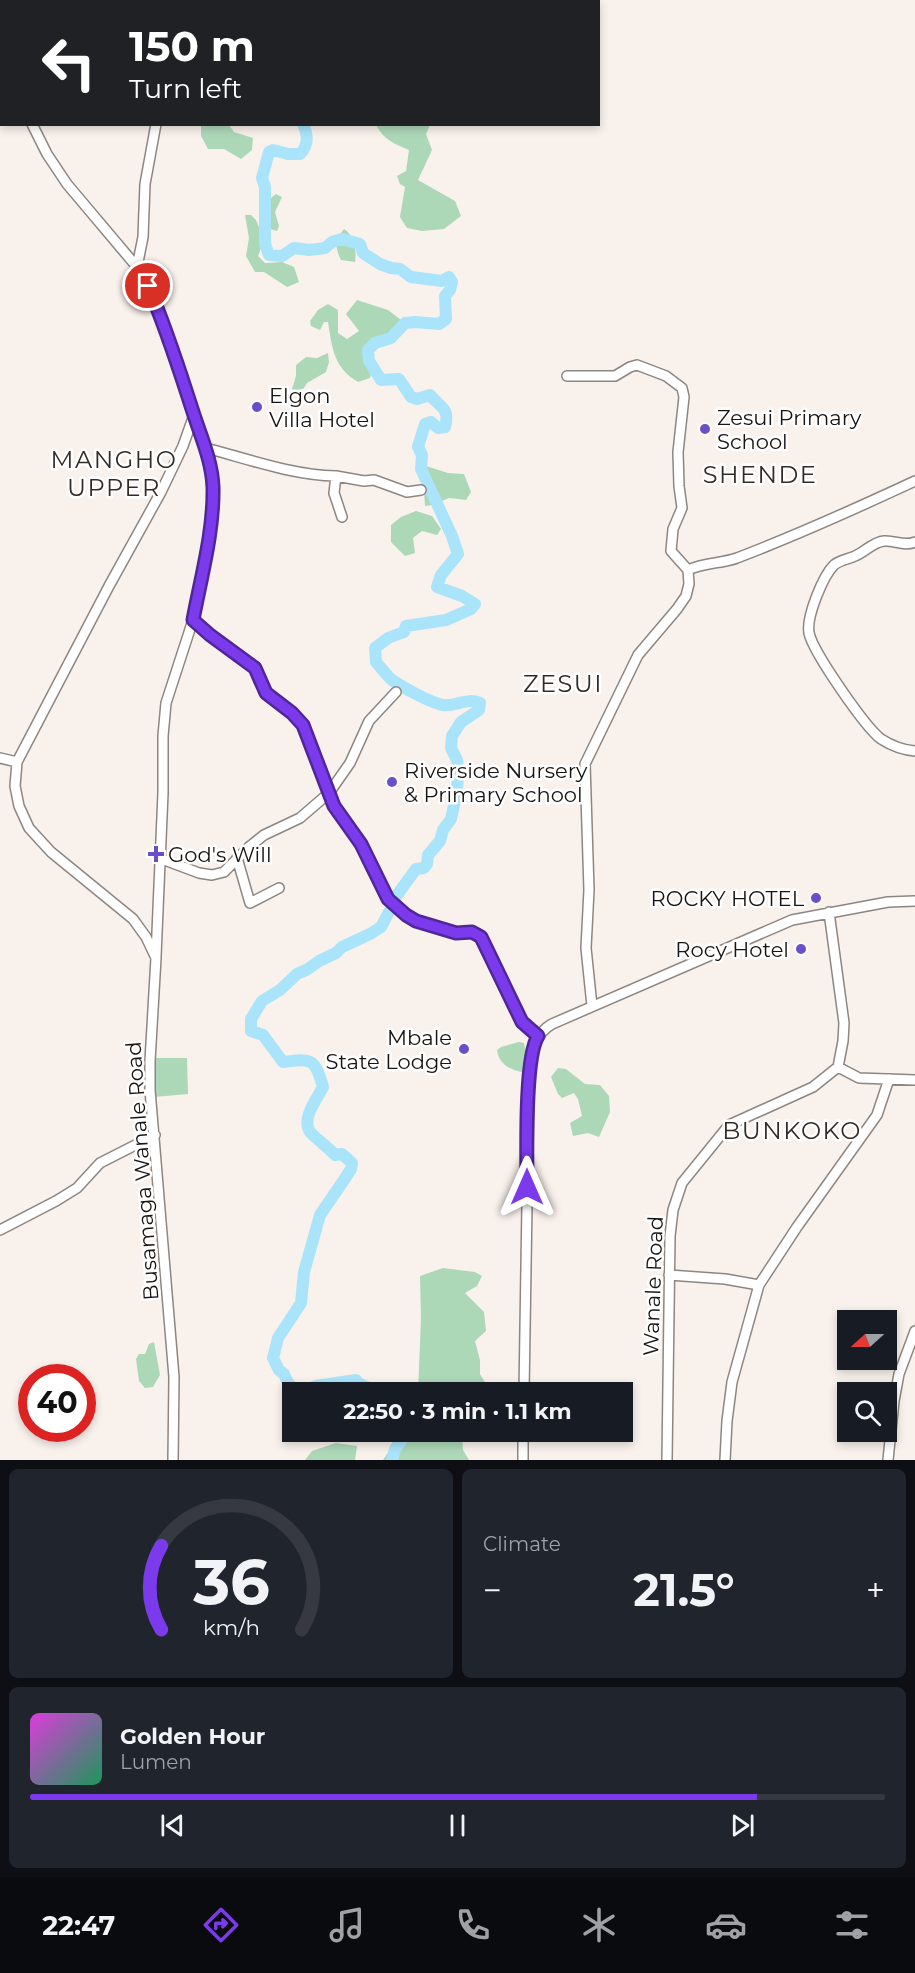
<!DOCTYPE html>
<html lang="en">
<head>
<meta charset="utf-8">
<style>
	:root { --surface:#171b24; --page:#20242c; --text:#f1f3f6; --muted:#9ea1a6; --line:#363941; --accent:#7c3aed }
	body { margin:0; font-family:Montserrat,sans-serif; background:var(--page); color:var(--text); height:100vh; display:flex; flex-direction:column; font-size:22px; white-space:nowrap }
	* { box-sizing:border-box; margin:0 }
	p { font-size:20px; color:var(--muted) }
	.icon { flex:none; width:33px; height:33px; fill:none; stroke:currentColor; stroke-width:2; stroke-linecap:round; stroke-linejoin:round }
	.map { position:relative; height:1460px; overflow:hidden }
	.sheet { display:flex; flex-direction:column; gap:9px; padding:9px; background:#0d0f14; flex:1 }
	.sheet>* { flex:none }
	.top-card { position:absolute; left:0px; top:0px; width:600px; height:126px; box-shadow:0 3px 9px #0003; background:#202124; color:#fff; overflow:hidden }
	.needle { width:39px; rotate:249deg }
	.controls { position:absolute; left:837px; top:1310px; display:grid; gap:12px }
	.controls a { display:grid; place-items:center; width:60px; height:60px; border-radius:0px; background:var(--surface); box-shadow:0 3px 9px #0003; font-size:30px }
	.speed { position:absolute; left:18px; top:1364px; display:flex; gap:12px; font-size:30px; font-weight:700; text-align:center }
	.speed>* { display:grid; place-content:center; width:78px; height:78px; border-radius:50%; background:var(--surface); box-shadow:0 3px 9px #0003; line-height:1 }
	.speed .limit { border:9px solid #d22; background:#fff; color:#111 }
	.pin { position:absolute; display:grid; place-items:center; width:51px; height:51px; color:#fff; margin:-26px; border:3px solid #fff; border-radius:50%; box-shadow:0 2px 6px #0007 }
	.me { position:absolute; width:66px; margin:-33px; rotate:0deg; stroke-linejoin:round; filter:drop-shadow(0 0 4px #0008) }
	.turn { display:flex; align-items:center; gap:21px; height:126px; padding:0 30px; font-size:27px }
	.turn .icon { width:78px; height:78px; stroke-width:2.5 }
	.turn b { display:block; font-size:42px; line-height:51px }
	.big { font-size:45px; font-weight:700; line-height:1.1 }
	.sheet .tile { flex:1; display:flex; flex-direction:column; justify-content:center; gap:9px; min-width:0; padding:0 21px; border-radius:9px; background:var(--page) }
	.sheet .dial { align-items:center; gap:0 }
	.dial svg { height:156px; overflow:visible; fill:none; stroke:var(--line); stroke-width:7; stroke-linecap:round; text-anchor:middle }
	.dial text { fill:var(--text); stroke:none }
	.song { display:flex; align-items:center; gap:18px }
	.cover { width:72px; height:72px; border-radius:9px; background:linear-gradient(135deg,hsl(300 70% 55%),hsl(150 70% 35%)) }
	.played { height:6px; border-radius:3px; background:linear-gradient(90deg,var(--accent) 85%,var(--line) 85%) }
	.keys { display:flex; justify-content:space-around; direction:ltr }
	.heat { display:flex; justify-content:space-between; align-items:center; font-size:33px; direction:ltr }
	.sheet .tiles { flex:1; display:grid; gap:9px; grid-template-columns:1fr 1fr }
	.tile:last-child { grid-column:span 2 }
	.trip { position:absolute; left:282px; top:1382px; width:351px; height:60px; border-radius:0px; background:var(--surface); box-shadow:0 3px 9px #0003; font-weight:700; line-height:60px; text-align:center }
	.tab-bar { display:flex; height:96px; justify-content:space-around; align-items:center; background:#090b0e; color:var(--muted) }
	.tab-bar .icon { width:42px; height:42px }
	.tab-bar .selected { color:var(--accent) }
	.tab-bar b { font-size:27px; color:var(--text) }
	.map>svg:first-child { display:block }
	.green { fill:#add8b8 }
	.lines { fill:none; stroke-linecap:round; stroke-linejoin:round }
	.river { stroke:#aae4fa; stroke-width:12 }
	.minor-casing { stroke:#8e8681; stroke-width:12 }
	.minor { stroke:#fff; stroke-width:9 }
	.route-casing { stroke:#51269a; stroke-width:15 }
	.route { stroke:#7c3aed; stroke-width:10 }
	.poi-dot { fill:#6a4fc8; stroke:#fff; stroke-width:2 }
	.labels { text-anchor:middle; dominant-baseline:central; stroke-width:5; stroke-linejoin:round; paint-order:stroke }
	.poi-label { font-size:21px; fill:#171412; stroke:#fff; text-anchor:start }
	.street-label { font-size:21px; fill:#171412; stroke:#fff }
	.quarter-label { font-size:24px; letter-spacing:1.5px; fill:#322c27; stroke:#fff }
</style>
</head>
<body>
<div class="map">
<svg width="915" height="1460" viewBox="0 0 915 1460">
	<rect width="100%" height="100%" fill="#f9f1ec"/>
	<path class="green" d="M201 125H229L234 132 253 138 252 150 241 159 224 149H208L201 136Z
		M376 125H430L426 134 432 150 418 180 455 201 461 216 444 229 422 231 407 228 400 217 405 187 400 184 397 176 406 171 409 150C394 144 383 139 376 125Z
		M276 194 282 197 275 212 279 226 277 231 266 228C264 214 263 203 276 194Z
		M245 215H251L256 220 264 240 258 256 265 263 282 262 294 267 299 282 287 287 264 272H255L246 256 249 238Z
		M344 229C354 235 357 251 355 262L341 260C335 247 334 240 344 229Z
		M357 300 388 310 405 323 391 338 375 343 368 349 369 361 372 371 370 378 358 382C334 368 332 348 328 322H324L320 330 311 326 310 321 318 310 328 304 338 310V333L347 339 359 331 346 314Z
		M328 353 329 362 326 372 307 383 304 388 297 392 292 389 296 376V365L306 357 317 358Z
		M426 466 448 473 464 474 471 492 466 500 449 498 432 505 425 506 424 490 420 475Z
		M416 511 432 516 441 529 437 535 422 531 413 538 415 553 405 556 391 542V525L401 517Z
		M519 1042 524 1043 526 1055 524 1071 521 1072C509 1069 499 1064 497 1050L501 1047Z
		M154 1058H187L188 1094 154 1097Z
		M558 1068 566 1069 585 1084 600 1085 609 1096 610 1112 599 1137 588 1133 573 1136 570 1123 582 1116 578 1099 574 1093 562 1098 558 1094 551 1077Z
		M443 1268 475 1272 482 1276 477 1286 465 1293 484 1312 486 1331 475 1341 480 1360V1374L491 1392H418L421 1318 420 1276Z
		M154 1342 160 1375 153 1387 145 1388 139 1381 136 1359 139 1354H145L149 1344Z
		M396 1431H462L463 1450 469 1460H383L401 1433Z
		M336 1443 357 1446 355 1460H305L312 1451Z"/>
	<g class="lines">
		<path class="river" d="M243 2 245 0
			M303 124C308 135 309 145 300 154H288L273 150 269 152 262 178 265 187V244L269 255 282 256 294 248 309 250 325 248 332 242 342 239 360 244 363 253 380 264 391 268 400 269 411 277 442 281 449 277 452 282 450 290 445 296 446 319 439 324 415 322 405 323 391 338 375 343 368 350 369 361 381 380 399 379 411 397 417 399 430 395C441 408 450 408 445 427L438 428 431 422 425 424 418 447 422 455 421 469 452 536 458 554 441 575 437 587 462 596 475 604 471 609 446 620 406 626 404 632 388 638 375 648 376 662C381 668 386 675 392 680 402 687 431 703 443 705 456 707 467 697 480 703L479 710 461 722 452 736 451 748 457 760 459 773 455 801 451 819 443 830 440 841 428 855 427 864 424 868 416 869 394 899
			M377 1392 358 1383 356 1380 316 1386 303 1391H296L288 1383 284 1374 279 1370 273 1358 278 1338 301 1303 304 1272 320 1215 344 1180 351 1169 352 1163 342 1154 335 1155C330 1149 313 1136 310 1132 301 1118 317 1099 323 1087 315 1058 311 1058 283 1062L263 1035 251 1031V1019L262 1001 280 990 297 974 308 969 319 961 336 953 342 947 370 934 381 927 389 912
			M392 1460 395 1449 408 1431"/>
		<defs>
			<path id="minor" d="M183 2V0
				M0 51 2 55
				M32 124 47 154 67 184 137 267 148 286 159 311 194 415 183 446 161 492 109 586 17 762 15 786 19 806 29 828 51 852 133 919 146 937 156 958 150 1061V1090L174 1377 173 1460
				M137 267 143 237 145 184 156 124
				M567 376H615L630 367 637 365 666 376 682 388 684 397 678 452 679 486 682 508 673 529 671 551 688 570 689 584 686 596 677 609 638 655 585 764 589 890 586 948 592 1006
				M206 448C248 459 292 475 336 476L334 493 342 517
				M336 476 364 481 374 480 407 492 421 490
				M915 542C904 547 895 540 884 541 873 542 865 552 855 556 849 559 840 560 834 565 823 576 806 617 809 633 813 652 865 727 881 739 892 746 902 750 915 751
				M688 570C705 562 720 564 737 558 797 535 857 508 915 481
				M193 620 210 635 255 668 266 693 293 713 303 725 334 806 361 844 388 899 406 915 416 921 456 933 472 932 478 934 522 1022 538 1036
				M0 758 17 762
				M159 858 199 873 212 875 224 872 249 847 264 835 300 818 329 793 350 763 369 721 396 692
				M237 858 250 903 279 888
				M156 956 163 793V736L166 703 193 620 210 529 213 500 210 463 194 415
				M838 1067 859 1078 915 1080
				M0 1230 56 1201 77 1188 100 1163 155 1135
				M669 1275 725 1279 759 1285
				M524 1392 529 1079C532 1057 531 1036 552 1024L792 920 888 902 915 901
				M523 1460V1431
				M667 1460 670 1236 673 1210 682 1183 729 1125 813 1087 838 1067 843 1041 844 1023 829 912
				M725 1460 727 1421 732 1382 759 1285 797 1227 877 1115 889 1079
				M888 1460 894 1401 899 1374 915 1331"/>
		</defs>
		<use href="#minor" class="minor-casing"/>
		<use href="#minor" class="minor"/>
	</g>
	<g class="lines">
		<defs>
			<path id="route" d="M148 286C166 327 179 369 193 412 201 437 212 461 213 487 214 531 201 577 193 620L210 635 255 668 266 693 292 713 303 725 334 806 361 844 388 899 406 915 416 921 456 933 472 932 481 937 522 1022 538 1036C524 1058 527 1157 527 1187"/>
		</defs>
		<use href="#route" class="route-casing"/>
		<use href="#route" class="route"/>
	</g>
	<g class="poi-dot">
		<circle cx="257" cy="407" r="6"/>
		<circle cx="705" cy="429" r="6"/>
		<circle cx="392" cy="782" r="6"/>
		<path d="M153 845h6v6h6v6h-6v6h-6v-6h-6v-6h6z"/>
		<circle cx="816" cy="898" r="6"/>
		<circle cx="801" cy="949" r="6"/>
		<circle cx="464" cy="1049" r="6"/>
	</g>
	<g class="labels">
		<g class="poi-label">
			<text x="269" y="395">Elgon<tspan x="269" dy="24">Villa Hotel</tspan></text>
			<text x="717" y="417">Zesui Primary<tspan x="717" dy="24">School</tspan></text>
			<text x="404" y="770">Riverside Nursery<tspan x="404" dy="24">&amp; Primary School</tspan></text>
			<text x="168" y="854">God's Will</text>
			<text x="804" y="898" text-anchor="end">ROCKY HOTEL</text>
			<text x="789" y="949" text-anchor="end">Rocy Hotel</text>
			<text x="452" y="1037" text-anchor="end">Mbale<tspan x="452" dy="24">State Lodge</tspan></text>
		</g>
		<g class="street-label">
			<text transform="translate(142 1171) rotate(-94)">Busamaga Wanale Road</text>
			<text transform="translate(653 1286) rotate(-88)">Wanale Road</text>
		</g>
		<g class="quarter-label">
			<text x="114" y="459">MANGHO<tspan x="114" dy="28">UPPER</tspan></text>
			<text x="760" y="474">SHENDE</text>
			<text x="563" y="683">ZESUI</text>
			<text x="792" y="1130">BUNKOKO</text>
		</g>
	</g>
</svg>
<div class="controls">
<a><svg class="needle" viewBox="-14 -14 28 28"><path d="M0-13l5 13h-10z" fill="#e53935"/><path d="M0 13l5-13h-10z" fill="#9ea1a6"/></svg></a>
<a><svg class="icon" aria-label="search" viewBox="0 0 24 24"><circle cx="10" cy="10" r="6"/><path d="M15 15l6 6"/></svg></a>
</div>
<div class="speed"><div class="limit">40</div></div>
<div class="pin" style="left:148px;top:286px;background:#d93025"><svg class="icon" aria-label="arrive" viewBox="0 0 24 24"><path d="M6 21V4h12l-3 4 3 4H6"/></svg></div>
<svg class="me" style="left:527px;top:1187px" viewBox="-20 -20 40 40"><path d="M0-17L14 15 0 8-14 15z" fill="#7c3aed" stroke="#fff" stroke-width="4"/></svg>
<div class="trip">22:50 · 3 min · 1.1 km</div>
<div class="top-card">
<div class="turn"><svg class="icon" aria-label="left" viewBox="0 0 24 24"><path d="M17 20v-9H6M10 6l-5 5 5 5"/></svg><div><b>150 m</b>Turn left</div></div>
</div>
</div>
<section class="sheet">
<div class="tiles">
<div class="tile dial"><svg viewBox="0 0 100 80">
<path d="M14 69A42 42 0 1 1 86 69"/>
<path d="M14 69A42 42 0 0 1 14 26" stroke="#7c3aed"/>
<text x="50" y="56" font-size="32" font-weight="700">36</text>
<text x="50" y="72" font-size="11">km/h</text>
</svg></div>
<div class="tile"><p>Climate</p>
<div class="heat"><a>−</a><b class="big">21.5°</b><a>+</a></div>
</div>
<div class="tile">
<div class="song"><i class="cover"></i><div><b>Golden Hour</b><p>Lumen</p></div></div>
<div class="played"></div>
<div class="keys"><svg class="icon" aria-label="previous" viewBox="0 0 24 24"><path d="M18 5L8 12l10 7zM5 5v14"/></svg><svg class="icon" aria-label="pause" viewBox="0 0 24 24"><path d="M8 5v14M16 5v14"/></svg><svg class="icon" aria-label="next" viewBox="0 0 24 24"><path d="M6 5l10 7-10 7zM19 5v14"/></svg></div>
</div>
</div>
</section>
<nav class="tab-bar">
<b>22:47</b>
<svg class="icon selected" aria-label="directions" viewBox="0 0 24 24"><path d="M12 3l9 9-9 9-9-9zM9 14v-3h6M13 9l2 2-2 2"/></svg>
<svg class="icon" aria-label="music" viewBox="0 0 24 24"><path d="M9 18V5l10-2v13"/><circle cx="6" cy="18" r="3"/><circle cx="16" cy="16" r="3"/></svg>
<svg class="icon" aria-label="phone" viewBox="0 0 24 24"><path d="M5 4h4l2 5-3 2q2 4 5 5l2-3 5 2v4C11 20 4 13 5 4z"/></svg>
<svg class="icon" aria-label="climate" viewBox="0 0 24 24"><path d="M12 3v18M4 7l16 10M4 17L20 7"/></svg>
<svg class="icon" aria-label="car" viewBox="0 0 24 24"><path d="M5 17H2v-5l4-1 3-4h7l3 4 3 1v5h-3M9 17h6M6 11h13"/><circle cx="7" cy="17" r="2"/><circle cx="17" cy="17" r="2"/></svg>
<svg class="icon" aria-label="filters" viewBox="0 0 24 24"><path d="M4 7h16M4 17h16"/><circle cx="9" cy="7" r="2"/><circle cx="15" cy="17" r="2"/></svg>
</nav>
</body>
</html>
